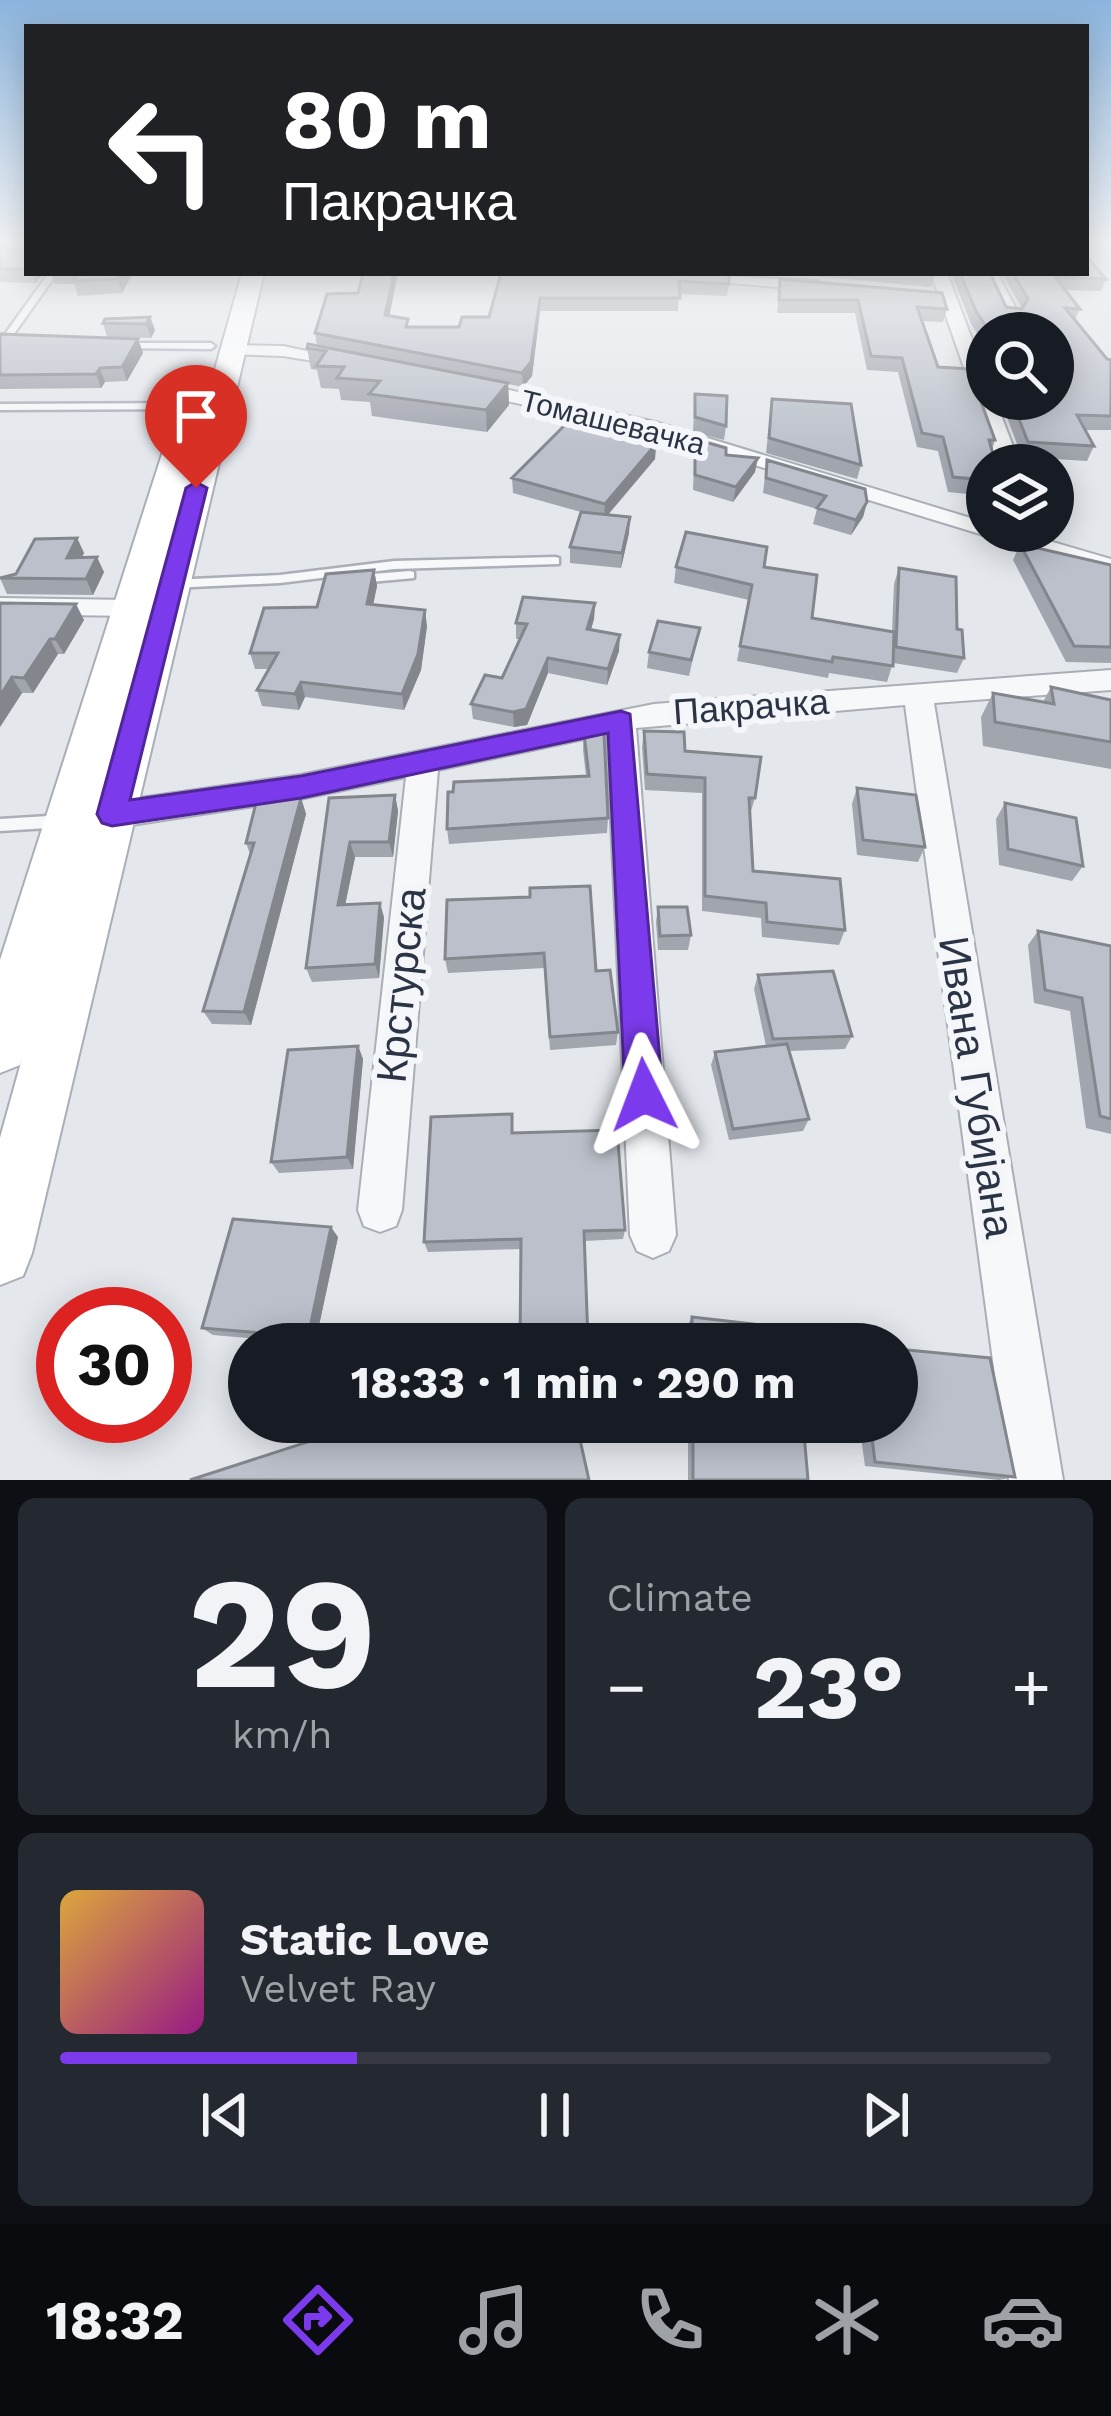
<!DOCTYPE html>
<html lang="en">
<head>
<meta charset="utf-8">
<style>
	:root { --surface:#171b24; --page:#242831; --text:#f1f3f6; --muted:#9ea1a6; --line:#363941; --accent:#7c3aed }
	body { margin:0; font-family:"Work Sans",sans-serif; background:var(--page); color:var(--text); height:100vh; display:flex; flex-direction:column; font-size:45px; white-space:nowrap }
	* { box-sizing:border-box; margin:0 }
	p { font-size:39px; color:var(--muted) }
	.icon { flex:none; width:66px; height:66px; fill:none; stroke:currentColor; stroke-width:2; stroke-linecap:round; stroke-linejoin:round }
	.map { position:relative; height:1480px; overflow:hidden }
	.sheet { display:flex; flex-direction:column; gap:18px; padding:18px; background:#0d0f14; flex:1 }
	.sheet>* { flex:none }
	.guide { position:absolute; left:24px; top:24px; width:1065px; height:252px; border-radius:0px; box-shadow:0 6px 30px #0003; background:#202124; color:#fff; overflow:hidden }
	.controls { position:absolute; left:966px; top:312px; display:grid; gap:24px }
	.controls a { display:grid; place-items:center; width:108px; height:108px; border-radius:50%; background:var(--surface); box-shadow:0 6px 30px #0003; font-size:60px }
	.speed { position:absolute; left:36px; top:1287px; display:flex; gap:24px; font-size:60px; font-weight:700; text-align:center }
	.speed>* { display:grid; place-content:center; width:156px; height:156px; border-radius:50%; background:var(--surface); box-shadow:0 6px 30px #0003; line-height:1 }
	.speed .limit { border:18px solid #d22; background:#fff; color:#111 }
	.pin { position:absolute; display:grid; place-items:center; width:102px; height:102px; color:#fff; margin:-123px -51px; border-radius:50% 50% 50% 0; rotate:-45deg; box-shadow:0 0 12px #0007 }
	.pin .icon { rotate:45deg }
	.me { position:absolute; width:132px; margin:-66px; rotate:357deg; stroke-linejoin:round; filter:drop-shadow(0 0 9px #0008) }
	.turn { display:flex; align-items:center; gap:42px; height:252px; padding:0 60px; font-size:54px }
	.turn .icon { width:156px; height:156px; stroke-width:2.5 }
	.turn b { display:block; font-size:84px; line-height:102px }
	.big { font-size:90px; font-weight:700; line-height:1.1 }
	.sheet .widget { flex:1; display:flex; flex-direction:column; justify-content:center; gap:18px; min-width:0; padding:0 42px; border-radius:18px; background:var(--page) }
	.sheet .dial { align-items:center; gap:0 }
	.dial b { font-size:156px; line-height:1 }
	.song { display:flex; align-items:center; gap:36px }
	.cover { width:144px; height:144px; border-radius:18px; background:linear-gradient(135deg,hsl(40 70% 55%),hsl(310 70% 35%)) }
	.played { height:12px; border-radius:6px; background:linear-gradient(90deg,var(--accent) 30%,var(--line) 30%) }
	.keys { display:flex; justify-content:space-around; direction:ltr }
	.heat { display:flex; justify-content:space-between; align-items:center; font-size:66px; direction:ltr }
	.sheet .tiles { flex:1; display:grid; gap:18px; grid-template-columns:1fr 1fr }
	.widget:last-child { grid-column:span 2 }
	.trip { position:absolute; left:228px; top:1323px; width:690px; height:120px; border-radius:60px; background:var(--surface); box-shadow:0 6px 30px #0003; font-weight:700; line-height:120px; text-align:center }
	.tabs { display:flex; height:192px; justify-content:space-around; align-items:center; background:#090b0e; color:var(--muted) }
	.tabs .icon { width:84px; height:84px }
	.tabs .current { color:var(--accent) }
	.tabs b { font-size:54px; color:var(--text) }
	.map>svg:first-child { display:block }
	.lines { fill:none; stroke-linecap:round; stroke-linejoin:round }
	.lane-casing { stroke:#a9aeb7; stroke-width:5 }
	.street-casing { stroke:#a9aeb7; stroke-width:4 }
	.secondary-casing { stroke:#a9aeb7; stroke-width:4 }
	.lane { fill:#f7f8fa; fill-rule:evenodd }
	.street { fill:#f7f8fa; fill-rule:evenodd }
	.secondary { fill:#fff; fill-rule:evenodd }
	.wall { fill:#a1a5ae }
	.shaded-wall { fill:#83868d }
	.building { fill:#bbc0ca; stroke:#83868d; stroke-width:3 }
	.route { fill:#7c3aed; stroke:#51269a; stroke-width:3 }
	.labels { text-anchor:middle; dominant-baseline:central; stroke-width:12; stroke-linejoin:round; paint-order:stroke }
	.far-street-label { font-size:30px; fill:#2b3445; stroke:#f4f6f9 }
	.street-label { font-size:36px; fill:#2b3445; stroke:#f4f6f9 }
	.near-street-label { font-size:42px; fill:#2b3445; stroke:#f4f6f9 }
</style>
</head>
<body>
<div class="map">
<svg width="1111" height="1480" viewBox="0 0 1111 1480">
	<rect width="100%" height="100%" fill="#e4e7ec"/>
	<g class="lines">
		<defs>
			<path id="lane" d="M49 273H57L6 345H0V341Z
				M121 343H211L215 346 211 349 124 348 120 345Z
				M0 404 192 403 197 406 192 409 0 410Z
				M555 557 559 558V564L394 569 280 583 171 588 165 584 171 580 280 575 394 561Z
				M410 571 414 572V578L360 583 354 579 360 575Z
				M64 815 70 816 72 821 70 826 64 827 0 831V819Z"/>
			<path id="street" d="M672 273 818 281 826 286 818 291 680 278Z
				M931 273H947L987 379V399H995L1020 465H998Z
				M981 273H997L1019 314 1017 318H1005Z
				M232 345 283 346 359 362 350 367 283 356 226 354V346Z
				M473 382 655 422 987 523V531H1015L1111 559V574L643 431 466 392V384Z
				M0 598 130 600 143 608 130 616 0 614Z
				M1111 670V690L934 703 1063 1480H1009L905 705 636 728 676 1235 669 1251 653 1258 637 1251 630 1235 607 734 438 770 402 1210 396 1226 380 1232 364 1226 358 1210 406 777 300 799 112 828 101 824 96 815 101 806 112 802 300 775 654 704Z"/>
			<path id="secondary" d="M242 273H264L32 1253 23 1276 0 1285V1138L22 1059 20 1065 0 1073V960L163 451 178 442 192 451Z"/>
		</defs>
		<use href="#lane" class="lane-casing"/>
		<use href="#street" class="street-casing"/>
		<use href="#secondary" class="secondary-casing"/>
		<use href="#lane" class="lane"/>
		<use href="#street" class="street"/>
		<use href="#secondary" class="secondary"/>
	</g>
	<path class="wall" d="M0 244H27V273H43L36 283 0 282Z
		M51 273H133L122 293 78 296 74 284H55Z
		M501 273 729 284 727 296 679 294 678 311H540L532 376 523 387 508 384 509 405 487 432 372 416 370 402 341 400 339 389 321 388 317 370 311 369 307 348 317 346 315 333 358 293 409 327H459L489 317Z
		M780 273H935V274L931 287Z
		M951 273H990L1006 307 1022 309 1002 273H1086L1106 279 1101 291 1065 290 1080 309 1075 320 1107 359 1111 360V430H1085L1094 446 1087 461 1022 457 1000 399H1053V333H987V349L971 324Z
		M780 279 947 309 943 322 921 321 938 367 995 440 987 465V496L948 492 938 451 917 447 898 372 867 370 855 313H777Z
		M150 317 155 330 151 338 107 337 103 323Z
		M0 334 138 339 143 353 127 381 105 382 101 388 0 389Z
		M695 394 726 426 724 440 693 432Z
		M772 399 861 465 857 479 766 453Z
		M608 424V432L656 444 655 459 608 515 629 533 621 568 570 563V547L581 512 513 493 512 478Z
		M695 439 755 472 733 502 693 490Z
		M767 460 867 502 863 517 851 535 813 524 817 509 763 493Z
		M77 538 84 553 82 557 104 572 93 595 7 594 0 578 16 574Z
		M1020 544 1111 565V663L1066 662 1013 560Z
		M676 567H764L812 618 892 632 894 584 899 568 957 629 964 658 957 673 893 663 887 682 829 673 828 678 737 661 749 600 674 583Z
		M374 570 377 586 373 604 427 626 421 670 404 710 305 697 299 710 262 706 257 690 269 669H255L250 653Z
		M0 603 84 620 64 654H58L33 693H22L0 727Z
		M595 603 594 619 591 630 619 651 607 685 548 673 527 725 514 727 473 719 471 704 502 678 520 639H516V623Z
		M700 628 689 676 647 668 649 652Z
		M1051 687 1111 700V769L983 746 981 717 993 693 1043 702Z
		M644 731 685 751 755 798 750 814 753 871 845 930 839 945 762 937 761 918 702 911V793L645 790 642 747Z
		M584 734 608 818 607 833 449 844 447 829 586 776 583 750Z
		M857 788 925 847 918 862 857 855 852 804Z
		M395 795 398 811 393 857H355L345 905 384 917 379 978 312 982 306 968 329 798Z
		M301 798 306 814 251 1025 212 1024 203 1011 250 854 246 843Z
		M1005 803 1083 866 1072 881 999 865 996 819Z
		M447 900 596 971 618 1032 616 1045 550 1050 544 968 448 973 445 959Z
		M658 907 691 935 688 950H658L656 922Z
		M1038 931 1111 946V1134L1086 1128 1070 1011 1034 1003 1028 945Z
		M758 975 852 1036 845 1049 789 1051 809 1119 803 1131 729 1140 711 1065 715 1052 766 1046 754 989Z
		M358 1046 363 1059 353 1169 279 1173 271 1162Z
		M514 1133 625 1230 623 1239 585 1241 588 1344H520L521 1249 428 1252 424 1242Z
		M338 1237 315 1344 213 1335 202 1328Z
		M692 1317 798 1344H687V1326Z
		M688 1422H803L808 1480H688Z
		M859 1422H897L1015 1477 999 1480 865 1466Z"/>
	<path class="shaded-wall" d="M32 273H43L36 283Z
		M121 273H133L122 293 118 279Z
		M394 273H398L387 328 385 315Z
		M540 298V311L532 376 523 387 522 373Z
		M150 317 155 330 151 338 146 324Z
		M138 339 143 353 127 381 122 367Z
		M100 368 105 382 101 388 96 374Z
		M508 383 509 405 487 432 486 410Z
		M656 444 655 459 604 519 605 504Z
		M758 458 755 472 733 502 736 487Z
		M867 502 863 517 851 535 856 520Z
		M630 517 629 533 621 568 622 553Z
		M77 538 84 553 74 573 67 558Z
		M97 557 104 572 93 595 86 579Z
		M374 570 377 586 370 620 367 604Z
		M595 603 594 619 586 645 587 629Z
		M76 604 84 620 64 654 55 639Z
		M425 610 427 626 421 670 404 710 402 694Z
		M620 635 619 651 607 685 608 669Z
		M50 639 58 654 33 693 24 678Z
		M548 658V673L527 725 514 727 513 712Z
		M12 677 22 693 0 727V696Z
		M301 682 305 697 299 710 295 694Z
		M395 795 398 811 393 857 389 842Z
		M301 798 306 814 251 1025 244 1012Z
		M350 842 355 857 342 920 338 905Z
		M380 903 384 917 379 978 375 964Z
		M358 1046 363 1059 353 1169 347 1157Z
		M331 1227 338 1237 315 1344 308 1337Z"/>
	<path class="building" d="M25 244H27V269H0V249L21 250Z
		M1086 256 1106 279 1055 277 1080 309 1065 308 1107 359 1111 360V416L1077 415 1094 446 1028 442 1011 399H1053V333H990L976 311 960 273H990L1006 307 1022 309 1028 299 1013 273H1086Z
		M78 273H121L118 279 73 281Z
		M363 273H394L385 315 408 319 406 327H459L462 317H489L501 273 729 274V284L679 281 680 298H540L531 362 522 373 315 333 327 294 358 293Z
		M780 279 942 293 947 309 917 307 938 367 969 369 995 440H989L996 465H987V480L953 477 943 437 922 433 902 358 871 356 858 300H779Z
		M150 317 146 324 103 323 105 319Z
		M0 334 138 339 122 367 100 368 96 374 0 375Z
		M308 344 508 383 486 410 369 394 380 381 337 378 344 367 316 366 326 351 307 348Z
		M695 394 727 396 726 426 695 417Z
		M772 399 851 404 861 465 769 438Z
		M574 416 608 424 602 431 656 444 605 504 512 478Z
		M695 439 726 448V455L758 458 736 487 695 475Z
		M767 460 865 489 867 502 856 520 817 508 826 496 766 478Z
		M581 512 630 517 622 553 570 547Z
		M686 532 767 547 764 567 817 575 812 618 894 632 893 666 833 657 832 662 740 646 752 585 676 567Z
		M77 538 67 558 97 557 86 579 0 578 16 574 35 539Z
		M1020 544 1111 565V647L1074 646Z
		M899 568 956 577 957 629 962 630 964 658 896 647Z
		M374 570 367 604 425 610 418 654 402 694 301 682 295 694 257 690 278 653H250L264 608 317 607 326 574Z
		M523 597 595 603 587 629 620 635 608 669 548 658 526 709 513 712 471 704 485 675 502 678 527 624 516 623Z
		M0 603 76 604 55 639H50L24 678 12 677 0 696Z
		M658 621 700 628 691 660 649 652Z
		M1051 687 1111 700V742L995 722 993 693 1054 704Z
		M644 731 684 732 685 751 761 757 755 798H749L753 871 840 879 845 930 767 922 766 903 705 896V778L647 774Z
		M604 733 608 818 447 829 448 792H453L454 782 589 776 584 734Z
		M857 788 916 795 925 847 863 840Z
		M395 795 389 842H350L338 905 380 903 375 964 306 968 329 798Z
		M301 798 244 1012 203 1011 254 843H246L257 799Z
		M1005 803 1076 818 1083 866 1008 849Z
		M590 886 596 971 610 970 618 1032 550 1037 544 953 445 959 447 900 530 897V888Z
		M658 907H687L691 935 660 936Z
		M1038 931 1111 946V1119L1100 1116 1082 998 1045 990Z
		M833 971 852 1036 773 1039 758 975Z
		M787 1044 809 1119 733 1129 715 1052Z
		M358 1046 347 1157 271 1162 288 1050Z
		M512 1114V1133L617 1130 625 1230 584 1231 588 1341 557 1342 558 1344H520L521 1239 424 1242 431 1117Z
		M233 1219 331 1227 308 1337 202 1328Z
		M692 1317 796 1329 798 1344H692Z
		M897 1349 990 1358 1015 1477 875 1462 870 1422H897Z
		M369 1422H576L589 1480H190Z
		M693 1422H803L808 1480H693Z"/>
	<linearGradient id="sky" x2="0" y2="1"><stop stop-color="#8bb4dd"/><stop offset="0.54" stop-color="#f3f4f6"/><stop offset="1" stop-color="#f3f4f6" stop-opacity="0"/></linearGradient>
	<rect width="1111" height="451" fill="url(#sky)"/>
	<path class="route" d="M196 482 207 488 130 800 301 776 621 711 630 714 663 1095 657 1108 644 1114 631 1108 625 1095 608 733 301 798 112 826 102 823 97 814 186 488Z"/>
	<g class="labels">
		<g class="far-street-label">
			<text transform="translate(613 422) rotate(14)">Томашевачка</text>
		</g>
		<g class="street-label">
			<text transform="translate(751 707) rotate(-4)">Пакрачка</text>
		</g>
		<g class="near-street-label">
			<text transform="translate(401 985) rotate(-84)">Крстурска</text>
			<text transform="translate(977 1087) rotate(81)">Ивана Губијана</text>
		</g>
	</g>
</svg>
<div class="controls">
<a><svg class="icon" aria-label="search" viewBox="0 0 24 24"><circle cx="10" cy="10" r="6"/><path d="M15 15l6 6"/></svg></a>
<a><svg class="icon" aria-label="layers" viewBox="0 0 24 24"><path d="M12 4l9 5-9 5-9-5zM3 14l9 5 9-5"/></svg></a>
</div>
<div class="speed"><div class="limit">30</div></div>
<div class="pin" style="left:196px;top:488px;background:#d93025"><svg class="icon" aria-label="arrive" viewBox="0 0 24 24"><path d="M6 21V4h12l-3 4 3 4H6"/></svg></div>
<svg class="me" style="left:644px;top:1095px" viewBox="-20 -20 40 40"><path d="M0-17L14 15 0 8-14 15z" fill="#7c3aed" stroke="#fff" stroke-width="4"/></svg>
<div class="trip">18:33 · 1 min · 290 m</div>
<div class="guide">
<div class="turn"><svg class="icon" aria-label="left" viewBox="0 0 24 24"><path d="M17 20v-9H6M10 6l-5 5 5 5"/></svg><div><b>80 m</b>Пакрачка</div></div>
</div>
</div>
<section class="sheet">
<div class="tiles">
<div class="widget dial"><b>29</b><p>km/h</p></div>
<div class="widget"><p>Climate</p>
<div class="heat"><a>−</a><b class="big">23°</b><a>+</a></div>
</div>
<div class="widget">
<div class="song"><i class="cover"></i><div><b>Static Love</b><p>Velvet Ray</p></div></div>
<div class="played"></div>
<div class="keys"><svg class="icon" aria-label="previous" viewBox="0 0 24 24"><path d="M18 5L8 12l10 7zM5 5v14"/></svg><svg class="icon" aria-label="pause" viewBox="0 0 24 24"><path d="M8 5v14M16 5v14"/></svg><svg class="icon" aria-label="next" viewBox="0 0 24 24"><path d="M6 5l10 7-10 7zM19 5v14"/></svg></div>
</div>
</div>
</section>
<nav class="tabs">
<b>18:32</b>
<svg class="icon current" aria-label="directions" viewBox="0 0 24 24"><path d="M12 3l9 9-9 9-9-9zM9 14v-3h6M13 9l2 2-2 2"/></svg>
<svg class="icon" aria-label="music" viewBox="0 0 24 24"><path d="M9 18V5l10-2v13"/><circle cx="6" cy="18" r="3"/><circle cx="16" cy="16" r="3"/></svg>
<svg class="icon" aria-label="phone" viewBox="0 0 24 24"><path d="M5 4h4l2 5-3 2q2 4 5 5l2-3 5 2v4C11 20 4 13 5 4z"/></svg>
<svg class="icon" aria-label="climate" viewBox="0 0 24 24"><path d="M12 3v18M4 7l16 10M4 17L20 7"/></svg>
<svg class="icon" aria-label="car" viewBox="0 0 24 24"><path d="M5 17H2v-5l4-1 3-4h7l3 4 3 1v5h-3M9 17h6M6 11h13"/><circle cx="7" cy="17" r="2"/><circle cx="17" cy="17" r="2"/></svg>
</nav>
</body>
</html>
